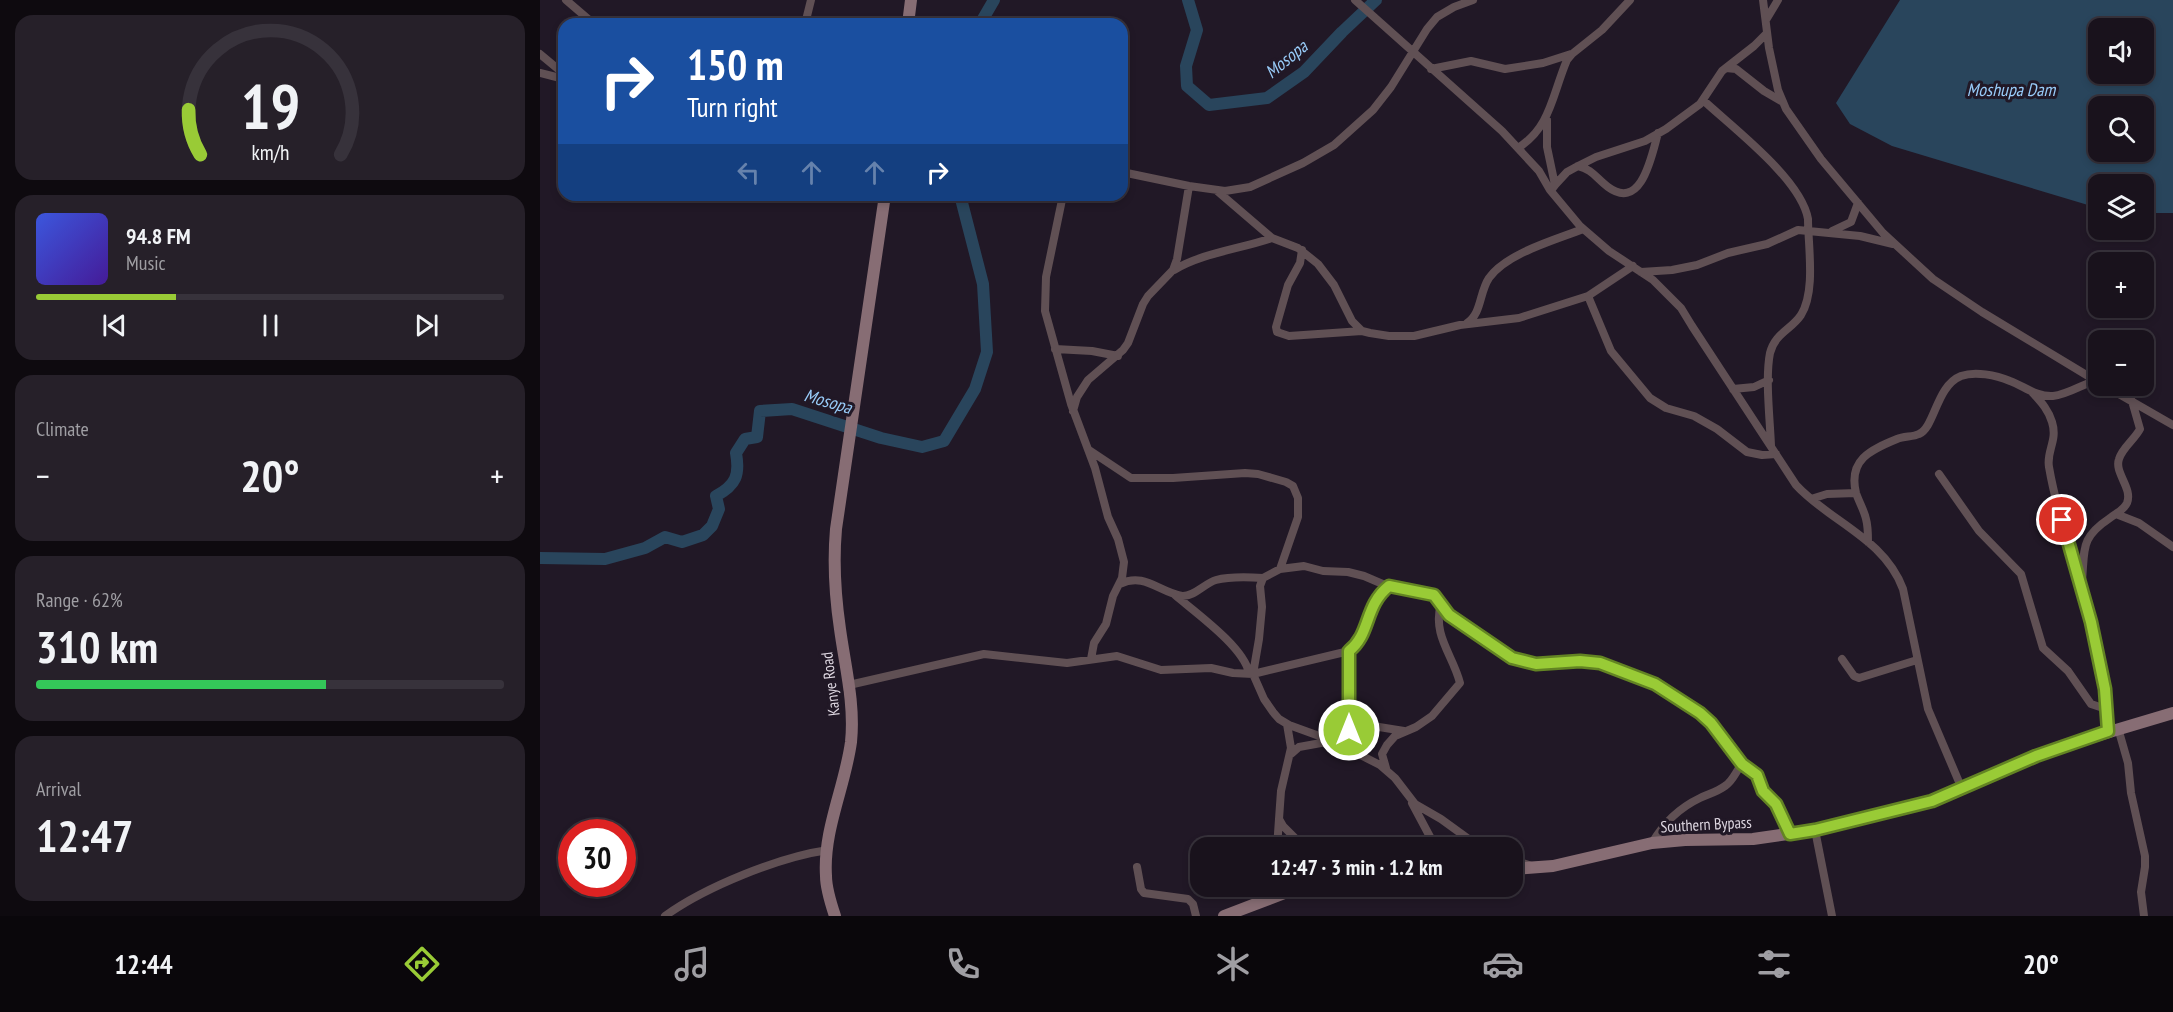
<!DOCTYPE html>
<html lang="en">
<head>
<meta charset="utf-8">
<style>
	:root { --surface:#19121c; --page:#262029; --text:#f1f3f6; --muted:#9f9ea3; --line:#37323b; --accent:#99cb36 }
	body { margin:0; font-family:"PT Sans Narrow",sans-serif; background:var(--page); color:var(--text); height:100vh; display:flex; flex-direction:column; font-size:22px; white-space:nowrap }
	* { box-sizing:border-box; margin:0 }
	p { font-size:20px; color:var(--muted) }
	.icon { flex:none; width:33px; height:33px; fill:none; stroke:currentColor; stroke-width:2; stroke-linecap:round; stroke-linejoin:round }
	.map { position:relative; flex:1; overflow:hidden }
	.side { display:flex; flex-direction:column; gap:15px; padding:15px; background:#0e0a0f; width:540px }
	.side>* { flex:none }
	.hud { position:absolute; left:18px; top:18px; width:570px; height:183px; border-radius:18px; box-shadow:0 3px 9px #0003,0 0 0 2px var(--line); background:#1a4fa0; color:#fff; overflow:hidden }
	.fabs { position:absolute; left:1548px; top:18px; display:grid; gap:12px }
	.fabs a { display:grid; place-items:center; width:66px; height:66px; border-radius:12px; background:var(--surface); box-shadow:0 3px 9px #0003,0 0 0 2px var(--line); font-size:30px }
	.speed { position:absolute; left:18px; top:819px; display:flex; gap:12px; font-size:30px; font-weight:700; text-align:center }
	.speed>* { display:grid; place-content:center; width:78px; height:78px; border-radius:50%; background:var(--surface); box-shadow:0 3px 9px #0003,0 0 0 2px var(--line); line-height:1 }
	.speed .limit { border:9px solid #d22; background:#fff; color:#111 }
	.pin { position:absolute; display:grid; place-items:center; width:51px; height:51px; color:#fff; margin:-26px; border:3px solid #fff; border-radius:50%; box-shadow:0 2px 6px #0007 }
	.me { position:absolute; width:66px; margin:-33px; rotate:0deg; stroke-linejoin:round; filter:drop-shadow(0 0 4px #0008) }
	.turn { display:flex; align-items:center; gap:21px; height:126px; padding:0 30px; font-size:27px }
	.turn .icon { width:78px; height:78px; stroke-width:2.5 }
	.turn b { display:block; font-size:42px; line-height:51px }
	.lanes { display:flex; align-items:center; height:57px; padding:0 30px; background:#0003; justify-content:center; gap:30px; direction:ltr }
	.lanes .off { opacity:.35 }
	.big { font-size:45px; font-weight:700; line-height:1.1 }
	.side .widget { flex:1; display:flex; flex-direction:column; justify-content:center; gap:9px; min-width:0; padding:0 21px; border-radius:18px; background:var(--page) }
	.side .dial { align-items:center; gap:0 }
	.dial svg { height:156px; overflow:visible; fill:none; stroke:var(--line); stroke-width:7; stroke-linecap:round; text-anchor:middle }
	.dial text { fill:var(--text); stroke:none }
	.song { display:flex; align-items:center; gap:18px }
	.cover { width:72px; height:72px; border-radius:9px; background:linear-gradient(135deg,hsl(230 70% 55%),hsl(260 70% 35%)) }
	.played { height:6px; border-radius:3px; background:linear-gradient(90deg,var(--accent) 30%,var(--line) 30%) }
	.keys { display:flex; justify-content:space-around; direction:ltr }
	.heat { display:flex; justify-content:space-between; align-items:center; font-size:33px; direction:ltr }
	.charge { height:9px; border-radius:4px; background:linear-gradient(90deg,#34c759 62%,var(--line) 0) }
	.trip { position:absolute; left:650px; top:837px; width:333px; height:60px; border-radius:18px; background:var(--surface); box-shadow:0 3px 9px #0003,0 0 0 2px var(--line); font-weight:700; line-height:60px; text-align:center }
	.tabs { display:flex; height:96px; justify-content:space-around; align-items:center; background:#0a070b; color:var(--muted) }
	.tabs .icon { width:42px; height:42px }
	.tabs .active { color:var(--accent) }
	.tabs b { font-size:27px; color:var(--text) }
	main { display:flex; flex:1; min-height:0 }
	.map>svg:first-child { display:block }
	.water { fill:#29455c; fill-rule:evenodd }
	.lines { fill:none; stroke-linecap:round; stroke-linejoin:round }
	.river { stroke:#29455c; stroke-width:12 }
	.street { stroke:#605054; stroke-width:8 }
	.secondary { stroke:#876d74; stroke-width:12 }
	.route-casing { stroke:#638423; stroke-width:15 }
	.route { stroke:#99cb36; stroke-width:10 }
	.labels { text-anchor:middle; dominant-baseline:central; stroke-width:6; stroke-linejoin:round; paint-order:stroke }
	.street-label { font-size:16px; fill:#ded7e1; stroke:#211826 }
	.water-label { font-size:18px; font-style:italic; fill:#98cbf8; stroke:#211826 }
</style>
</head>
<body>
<main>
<section class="side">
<div class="widget dial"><svg viewBox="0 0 100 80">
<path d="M14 69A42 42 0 1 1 86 69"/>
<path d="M14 69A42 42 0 0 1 8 46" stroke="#99cb36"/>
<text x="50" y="56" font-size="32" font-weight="700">19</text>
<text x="50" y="72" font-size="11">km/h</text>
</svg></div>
<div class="widget">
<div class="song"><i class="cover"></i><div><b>94.8 FM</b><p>Music</p></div></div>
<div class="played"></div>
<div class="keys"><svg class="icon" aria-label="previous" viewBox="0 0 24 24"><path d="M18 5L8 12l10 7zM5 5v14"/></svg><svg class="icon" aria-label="pause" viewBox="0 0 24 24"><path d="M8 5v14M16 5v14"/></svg><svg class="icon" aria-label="next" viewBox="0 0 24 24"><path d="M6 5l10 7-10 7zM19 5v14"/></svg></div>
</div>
<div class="widget"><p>Climate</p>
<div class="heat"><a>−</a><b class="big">20°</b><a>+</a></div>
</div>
<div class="widget"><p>Range · 62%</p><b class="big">310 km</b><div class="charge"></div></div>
<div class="widget"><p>Arrival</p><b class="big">12:47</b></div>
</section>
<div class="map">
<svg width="1633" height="916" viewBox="0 0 1633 916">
	<rect width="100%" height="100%" fill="#211826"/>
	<path class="water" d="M1360 0H1633V213H1604V184H1558V208L1352 146 1310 124 1296 103ZM1558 28H1604V74H1558ZM1558 106H1604V152H1558Z"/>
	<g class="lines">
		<path class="river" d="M648 0 657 30 646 66 647 86 669 105 727 98 764 72 802 32 836 0
			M440 24 454 0
			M0 558 65 559 105 548 125 537 142 542 163 535 172 526 179 509 176 496C196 485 200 475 196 453L205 439 217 437 220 411 252 409 341 438 382 447 404 441 435 389 447 352 443 284 420 195"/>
		<path class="street" d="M26 0 54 24
			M815 0 962 131 999 171 1010 190 1040 226 1069 251 1113 280 1141 308 1152 326 1256 485C1290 522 1344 538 1363 589L1388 709 1422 789
			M1223 0 1229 48 1238 90 1246 109 1281 159 1343 233 1393 279 1442 312 1558 382
			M1226 20 1238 0
			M265 24 271 0
			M0 54 24 74
			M1186 68 1196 69 1224 91 1243 102
			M891 69 931 61 965 69 1003 63 1031 54
			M0 73 24 79
			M1163 100C1193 128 1261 179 1268 219 1268 246 1276 291 1261 315 1251 330 1235 333 1230 353 1225 378 1230 419 1231 446
			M1007 120V147L1015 185 1012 189
			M978 148C1011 127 1012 95 1027 60L1032 54 1062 30 1090 0
			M1038 166C1052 169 1057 179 1068 187 1102 212 1112 154 1118 133
			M582 172 649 186 685 191 710 187 763 163 794 145 833 110 851 87 887 29 897 17 914 7 933 0
			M1015 185 1027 172 1038 166 1056 157 1105 141 1126 129 1160 104 1182 71 1214 46 1227 33
			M676 190 732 238 758 248 778 264 794 285 812 321 822 331 830 333 849 336H874L920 325 979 318 1048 296 1093 266
			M523 195 506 277 505 311 531 404 555 468 568 517 578 539 584 562 582 578 573 596 566 624 554 643 551 659
			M1292 231 1311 222 1318 203
			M762 250 760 263 748 285 736 327 737 332 749 336 822 331
			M634 270C662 253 700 249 732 238
			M1101 272 1132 270 1157 265 1188 253 1227 244 1258 230 1320 236 1353 244
			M1048 296 1071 351 1110 398 1126 408 1154 416 1177 429 1207 452 1222 455 1236 454
			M927 323C942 313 939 293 949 278 967 253 1015 240 1043 229
			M515 349 552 351 578 356
			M1565 386 1633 425
			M1193 389 1214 387 1229 380
			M1492 392C1501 402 1508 409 1512 422 1518 441 1506 451 1509 467 1518 520 1539 570 1552 622 1560 658 1565 694 1568 731
			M533 411 537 397 548 380 583 350 588 343 603 304 608 296 633 270 637 259 649 186
			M549 450 591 478H633L705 473 718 474 746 482 753 486 758 498V517L740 569
			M1399 474 1439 531 1481 574 1503 648 1528 671 1551 704 1566 709
			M1271 499 1287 494 1316 493
			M1576 514 1599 523 1633 547
			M1328 542C1328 534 1328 526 1326 519 1324 510 1319 502 1316 493 1308 460 1330 450 1357 439 1364 436 1373 437 1379 434 1395 427 1396 386 1421 376 1435 371 1456 375 1470 381 1484 386 1496 397 1513 396 1526 395 1542 385 1556 380
			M1542 581C1545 548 1540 538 1570 518 1575 514 1584 510 1587 503 1593 488 1574 473 1579 459 1582 448 1595 439 1600 429L1592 401
			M580 584C604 572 619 592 642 596 654 597 665 583 676 580 691 576 708 577 723 578
			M635 595C656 613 704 647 709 673
			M809 651V728L821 755
			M1302 659 1314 676 1319 678 1377 660
			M309 685 444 654 527 663 577 656 621 670 671 668 693 673 713 674 809 651C831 634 823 606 849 586
			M747 724 751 748 741 791 739 819 743 826 765 848
			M1578 728 1588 763 1591 793 1605 856V867L1601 892 1604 916
			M751 754 759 747 803 739 839 727 864 731
			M846 768 842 754 847 745 855 736 876 727 892 716 920 683C913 655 892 635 901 604
			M872 803 896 848
			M1275 830 1292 916
			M1112 843C1123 824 1139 808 1160 798 1168 794 1177 792 1185 786 1193 781 1196 771 1202 764
			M737 848 739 819
			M941 848 901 819 875 804 855 778 840 765 793 741 749 725 739 719 733 712 724 699 713 674 719 639 722 607 720 586 723 578 740 569 764 566 783 571 808 572 824 576 852 588 886 592 894 595 909 615 972 658 996 664 1050 661 1071 666 1115 684 1160 713 1171 723 1202 764 1217 775 1223 791 1236 804 1250 834
			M972 860 989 865
			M597 867 601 889 604 893 648 899 653 904 656 916
			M125 916C165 887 239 857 288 850"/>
		<path class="secondary" d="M368 24 371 0
			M972 869 1013 866 1112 843 1145 840 1213 839 1275 830 1334 816 1392 801 1519 747 1633 713
			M295 916C291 904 286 889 286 876 283 830 305 787 311 742 315 704 305 666 300 629 295 595 293 563 296 529L345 195
			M684 916 763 886"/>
	</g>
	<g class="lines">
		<defs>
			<path id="route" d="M809 730V651C831 634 824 606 849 586L894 595 909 615 972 658 996 664 1040 661 1060 663 1115 684 1160 713 1171 723 1202 764 1217 775 1223 791 1236 804 1250 834 1275 830 1392 801 1496 756 1568 731 1565 689 1551 622 1522 520"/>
		</defs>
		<use href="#route" class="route-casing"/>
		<use href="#route" class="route"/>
	</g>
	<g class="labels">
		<g class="street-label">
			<text transform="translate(290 684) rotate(-97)">Kanye Road</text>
			<text transform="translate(1166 824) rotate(-3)">Southern Bypass</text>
		</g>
		<g class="water-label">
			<text transform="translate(746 59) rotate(-39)">Mosopa</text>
			<text x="1471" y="89">Moshupa Dam</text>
			<text transform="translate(288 401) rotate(16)">Mosopa</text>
		</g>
	</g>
</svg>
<div class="fabs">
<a><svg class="icon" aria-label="sound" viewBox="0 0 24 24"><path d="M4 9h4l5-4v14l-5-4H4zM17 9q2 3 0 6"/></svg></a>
<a><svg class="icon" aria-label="search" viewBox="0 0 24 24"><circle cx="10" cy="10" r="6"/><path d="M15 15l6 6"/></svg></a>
<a><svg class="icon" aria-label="layers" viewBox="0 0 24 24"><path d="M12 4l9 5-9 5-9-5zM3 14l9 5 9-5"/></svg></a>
<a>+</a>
<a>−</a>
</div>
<div class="speed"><div class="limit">30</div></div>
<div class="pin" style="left:1522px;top:520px;background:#d93025"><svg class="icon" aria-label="arrive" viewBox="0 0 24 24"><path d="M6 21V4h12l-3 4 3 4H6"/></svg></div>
<svg class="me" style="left:809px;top:730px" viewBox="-20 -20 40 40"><circle r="17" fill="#99cb36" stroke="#fff" stroke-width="3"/><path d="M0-11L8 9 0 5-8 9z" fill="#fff"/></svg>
<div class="trip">12:47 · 3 min · 1.2 km</div>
<div class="hud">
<div class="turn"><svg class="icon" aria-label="right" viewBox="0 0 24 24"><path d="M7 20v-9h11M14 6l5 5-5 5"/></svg><div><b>150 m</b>Turn right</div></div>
<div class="lanes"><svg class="icon off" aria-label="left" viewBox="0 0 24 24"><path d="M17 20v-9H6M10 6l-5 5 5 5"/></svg><svg class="icon off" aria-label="ahead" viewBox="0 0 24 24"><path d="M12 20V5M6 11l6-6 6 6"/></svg><svg class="icon off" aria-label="ahead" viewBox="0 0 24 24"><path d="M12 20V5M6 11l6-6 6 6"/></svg><svg class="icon" aria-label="right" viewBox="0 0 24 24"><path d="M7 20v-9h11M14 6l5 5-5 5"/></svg></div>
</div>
</div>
</main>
<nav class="tabs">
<b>12:44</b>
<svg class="icon active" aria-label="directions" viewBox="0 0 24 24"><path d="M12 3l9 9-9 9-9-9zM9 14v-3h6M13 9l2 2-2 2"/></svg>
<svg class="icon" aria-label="music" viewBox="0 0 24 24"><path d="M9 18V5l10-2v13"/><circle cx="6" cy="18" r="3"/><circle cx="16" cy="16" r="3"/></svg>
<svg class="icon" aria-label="phone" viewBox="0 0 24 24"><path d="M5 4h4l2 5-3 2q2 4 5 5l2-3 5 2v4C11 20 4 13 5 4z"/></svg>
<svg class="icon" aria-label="climate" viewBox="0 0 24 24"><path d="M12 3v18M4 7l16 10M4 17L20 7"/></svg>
<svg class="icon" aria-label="car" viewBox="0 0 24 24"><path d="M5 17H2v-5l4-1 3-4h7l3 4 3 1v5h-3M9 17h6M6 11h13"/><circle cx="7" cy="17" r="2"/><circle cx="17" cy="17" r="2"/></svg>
<svg class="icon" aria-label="filters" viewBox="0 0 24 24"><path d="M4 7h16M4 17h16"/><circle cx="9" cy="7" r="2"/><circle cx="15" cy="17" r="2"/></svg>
<b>20°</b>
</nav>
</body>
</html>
